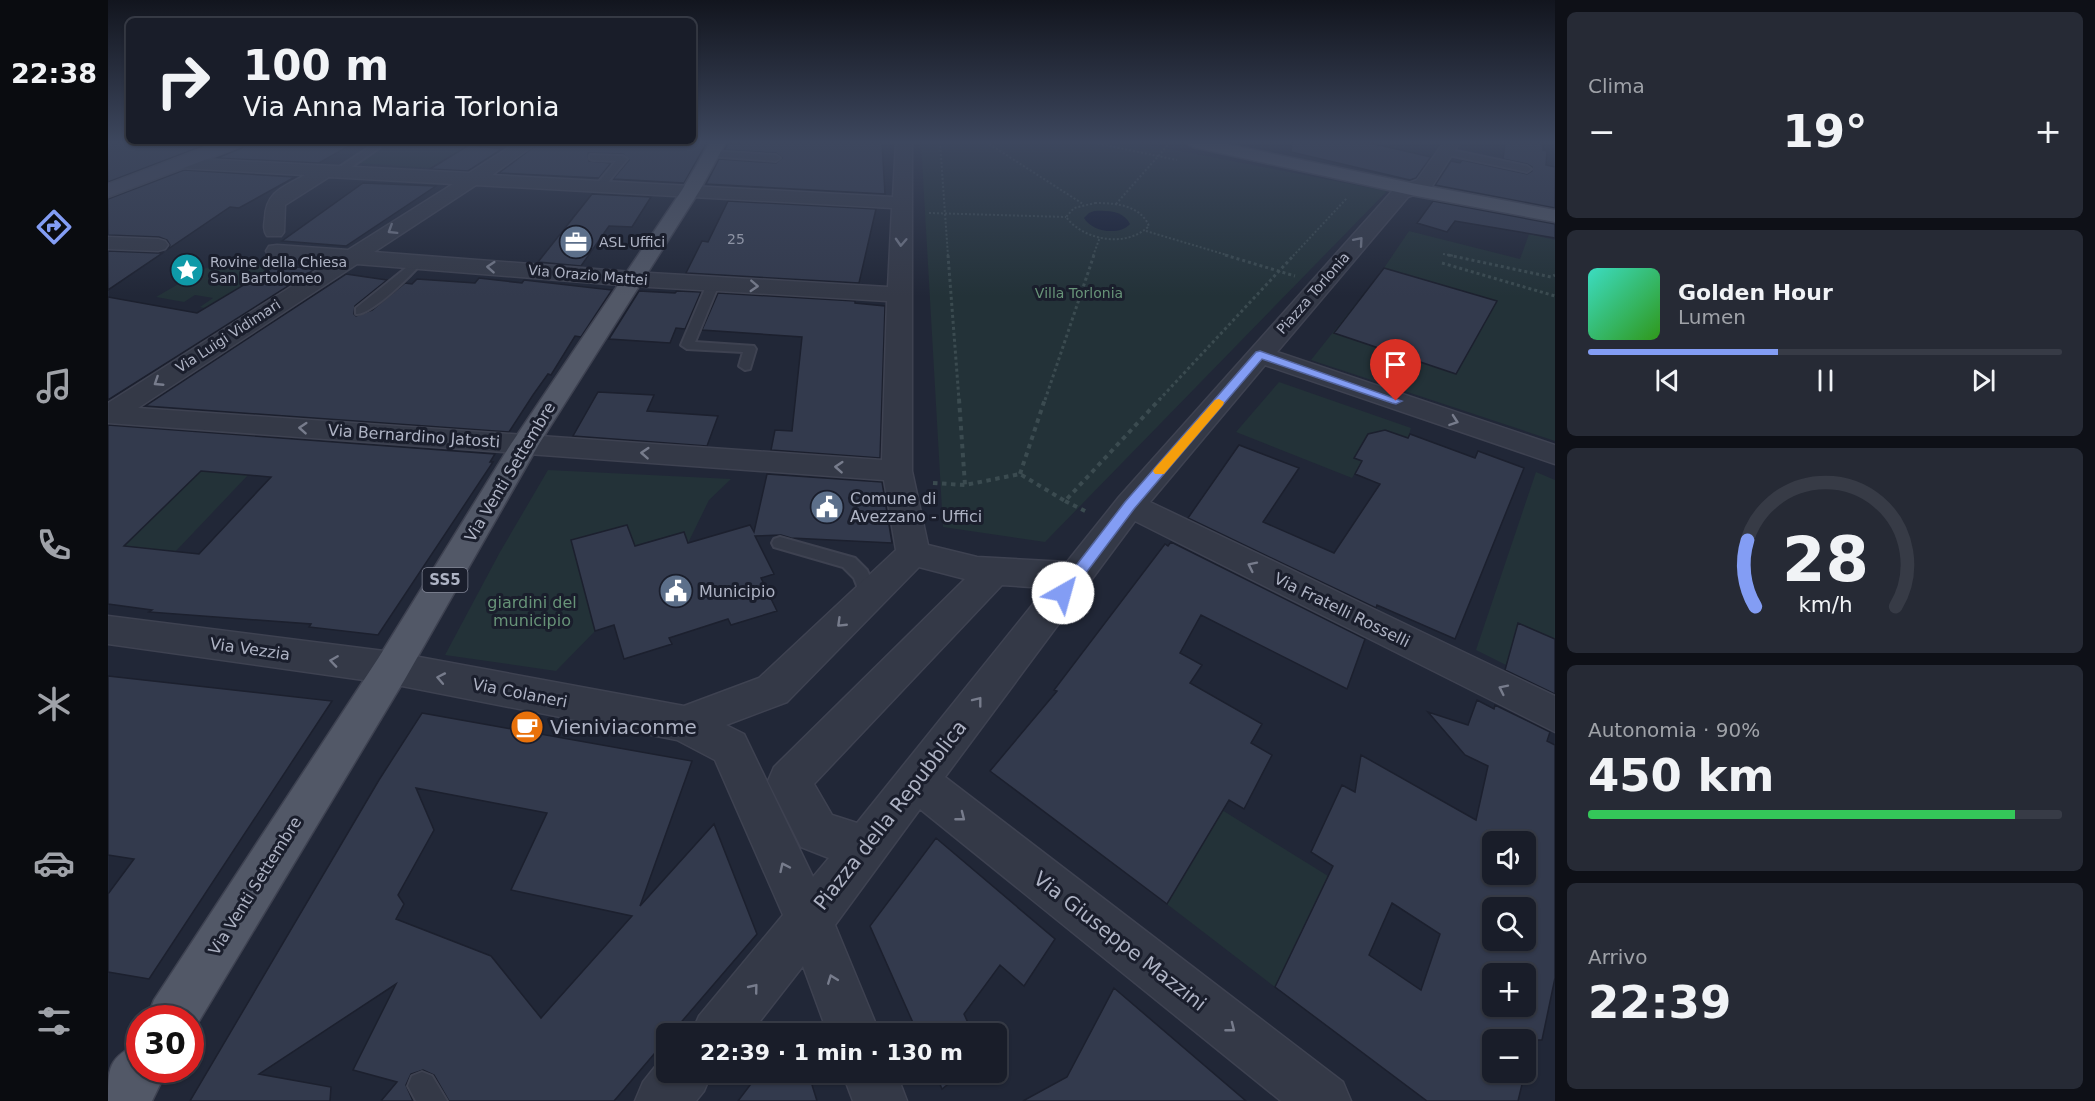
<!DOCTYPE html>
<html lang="it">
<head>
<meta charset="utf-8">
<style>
	:root { --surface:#191d29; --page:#262a35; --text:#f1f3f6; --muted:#9fa2a8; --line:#373b46; --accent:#839df4 }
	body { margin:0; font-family:"DejaVu Sans",sans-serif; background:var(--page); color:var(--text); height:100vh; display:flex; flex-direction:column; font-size:22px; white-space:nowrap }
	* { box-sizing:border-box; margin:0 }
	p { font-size:20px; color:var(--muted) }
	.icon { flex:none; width:33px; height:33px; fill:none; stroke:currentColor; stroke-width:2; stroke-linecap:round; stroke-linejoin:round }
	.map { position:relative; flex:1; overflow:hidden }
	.panel { display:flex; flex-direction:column; gap:12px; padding:12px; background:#0e1017; width:540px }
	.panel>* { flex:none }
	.hud { position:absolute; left:18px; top:18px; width:570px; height:126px; border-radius:9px; box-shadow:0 2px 4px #0004,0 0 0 2px var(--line); background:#191d29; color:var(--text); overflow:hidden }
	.buttons { position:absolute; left:1374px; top:831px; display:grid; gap:12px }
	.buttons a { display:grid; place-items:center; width:54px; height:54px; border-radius:9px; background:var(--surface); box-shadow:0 2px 4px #0004,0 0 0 2px var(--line); font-size:30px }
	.speed { position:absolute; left:18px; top:1005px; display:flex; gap:12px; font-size:30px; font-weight:700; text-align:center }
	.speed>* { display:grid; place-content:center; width:78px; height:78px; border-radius:50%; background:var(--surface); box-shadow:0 2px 4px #0004,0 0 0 2px var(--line); line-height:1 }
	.speed .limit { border:9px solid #d22; background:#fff; color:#111 }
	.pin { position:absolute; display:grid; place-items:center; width:51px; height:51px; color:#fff; margin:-62px -26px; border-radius:50% 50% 50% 0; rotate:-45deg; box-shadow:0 0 6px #0007 }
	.pin .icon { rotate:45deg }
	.me { position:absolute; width:66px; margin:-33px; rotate:38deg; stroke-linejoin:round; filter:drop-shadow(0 0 4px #0008) }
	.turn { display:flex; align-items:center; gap:21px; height:126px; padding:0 18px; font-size:27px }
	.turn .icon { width:78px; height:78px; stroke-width:2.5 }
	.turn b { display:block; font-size:42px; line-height:51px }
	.big { font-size:45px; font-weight:800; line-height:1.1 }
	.panel .tile { flex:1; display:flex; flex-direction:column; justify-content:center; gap:9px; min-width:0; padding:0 21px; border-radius:9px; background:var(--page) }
	.panel .dial { align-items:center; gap:0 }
	.dial svg { height:156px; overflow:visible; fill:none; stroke:var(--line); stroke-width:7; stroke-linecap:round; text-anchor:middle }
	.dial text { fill:var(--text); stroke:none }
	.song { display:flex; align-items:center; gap:18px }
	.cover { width:72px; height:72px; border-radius:9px; background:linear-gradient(135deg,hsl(170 70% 55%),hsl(110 70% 35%)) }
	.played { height:6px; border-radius:3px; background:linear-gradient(90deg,var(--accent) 40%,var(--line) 40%) }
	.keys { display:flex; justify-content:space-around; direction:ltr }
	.heat { display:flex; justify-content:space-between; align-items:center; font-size:33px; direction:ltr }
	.charge { height:9px; border-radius:4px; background:linear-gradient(90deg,#34c759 90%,var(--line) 0) }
	.trip { position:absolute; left:548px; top:1023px; width:351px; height:60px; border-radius:9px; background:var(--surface); box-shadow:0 2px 4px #0004,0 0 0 2px var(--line); font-weight:800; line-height:60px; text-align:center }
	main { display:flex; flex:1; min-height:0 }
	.tabs { display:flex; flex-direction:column; width:108px; justify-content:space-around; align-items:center; background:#0a0c10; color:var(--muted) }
	.tabs .icon { width:42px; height:42px }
	.tabs .on { color:var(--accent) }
	.tabs b { font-size:27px; color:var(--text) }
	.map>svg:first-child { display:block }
	.green { fill:#233238 }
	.water { fill:#151d33 }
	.building { fill:#333a4d; stroke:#1c202e; stroke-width:1.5; fill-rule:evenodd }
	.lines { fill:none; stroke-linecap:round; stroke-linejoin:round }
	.lane-casing { stroke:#3e4251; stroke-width:4 }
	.street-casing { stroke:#3e4251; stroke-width:3 }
	.secondary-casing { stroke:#3e4251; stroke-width:3 }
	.primary-casing { stroke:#3e4251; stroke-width:3 }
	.path-far2 { stroke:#3b4b50; stroke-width:2; stroke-dasharray:2 2; stroke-linecap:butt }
	.path-far1 { stroke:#3b4b50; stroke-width:3; stroke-dasharray:3 3; stroke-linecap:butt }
	.path { stroke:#3b4b50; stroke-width:4; stroke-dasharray:4.5 4.5; stroke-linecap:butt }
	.lane { fill:#343947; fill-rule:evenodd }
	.street { fill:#343947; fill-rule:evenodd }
	.secondary { fill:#42475a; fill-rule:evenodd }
	.primary { fill:#525867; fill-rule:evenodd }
	.oneway { stroke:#777c8c }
	.route { fill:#839df4; stroke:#55669f; stroke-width:1.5 }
	.slow { fill:#f59e0b }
	.labels { text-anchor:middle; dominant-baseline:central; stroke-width:6; stroke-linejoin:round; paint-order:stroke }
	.number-label { font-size:14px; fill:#8d93a4 }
	.far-poi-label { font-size:14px; fill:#aeb3c4; stroke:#1a1e2c; text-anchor:start }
	.far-street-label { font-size:14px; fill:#aeb3c4; stroke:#1a1e2c }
	.far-park-label { font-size:14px; fill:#679378; stroke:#1a1e2c }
	.shield { fill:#1a1e2c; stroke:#828696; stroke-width:1.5 }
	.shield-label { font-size:15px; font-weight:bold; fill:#aeb3c4 }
	.street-label { font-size:16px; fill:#aeb3c4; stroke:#1a1e2c }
	.poi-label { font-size:16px; fill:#aeb3c4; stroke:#1a1e2c; text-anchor:start }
	.park-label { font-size:16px; fill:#679378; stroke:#1a1e2c }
	.near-poi-label { font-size:20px; fill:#aeb3c4; stroke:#1a1e2c; text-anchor:start }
	.near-street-label { font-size:20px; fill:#aeb3c4; stroke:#1a1e2c }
</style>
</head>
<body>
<main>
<nav class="tabs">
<b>22:38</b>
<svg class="icon on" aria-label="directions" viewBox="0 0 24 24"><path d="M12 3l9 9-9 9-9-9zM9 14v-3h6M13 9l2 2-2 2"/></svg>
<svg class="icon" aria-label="music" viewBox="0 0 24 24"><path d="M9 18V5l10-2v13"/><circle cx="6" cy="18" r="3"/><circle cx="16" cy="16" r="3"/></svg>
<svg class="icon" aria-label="phone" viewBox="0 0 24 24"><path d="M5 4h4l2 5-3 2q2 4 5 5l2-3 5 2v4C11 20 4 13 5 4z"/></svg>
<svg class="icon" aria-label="climate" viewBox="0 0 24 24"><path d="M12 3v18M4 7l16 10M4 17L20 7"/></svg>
<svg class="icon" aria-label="car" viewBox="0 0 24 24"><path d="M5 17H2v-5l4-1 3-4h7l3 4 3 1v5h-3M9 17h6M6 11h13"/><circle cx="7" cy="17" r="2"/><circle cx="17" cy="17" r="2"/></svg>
<svg class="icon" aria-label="filters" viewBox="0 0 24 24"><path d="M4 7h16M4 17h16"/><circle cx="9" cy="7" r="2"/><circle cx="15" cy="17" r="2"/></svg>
</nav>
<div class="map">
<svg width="1447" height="1101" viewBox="0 0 1447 1101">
	<rect width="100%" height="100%" fill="#212737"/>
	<path class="green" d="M277 142H395L386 148 361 145 322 168 249 163Z
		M813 142H1026L1279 191 937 542 835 527Z
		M1301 231 1412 259 1421 234 1447 240V441L1203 360 1276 268Z
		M114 263 169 265 127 314 92 307 105 298 87 295 76 302 48 297 98 268Z
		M1171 382 1303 428 1300 438H1266L1259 435 1246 458 1254 461 1244 478 1128 432Z
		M67 433 140 475 67 552 16 546 52 511 0 481Z
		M440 470 623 479 601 500 580 543 575 532 536 543 531 557 519 525 463 540 487 631 448 671 337 655 392 552Z
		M1428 472 1447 480V639L1411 623 1398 665 1368 650Z
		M1114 810 1220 876 1167 987 1055 901Z"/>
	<path class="water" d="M986 211C999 210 1016 211 1022 224 1011 236 984 232 976 218L981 213Z"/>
	<path class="building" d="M0 142H105L0 182Z
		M137 142H248L211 163 109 158 134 148Z
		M432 142H599L576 183 505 179 521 160 515 154 480 153 481 161 503 163 491 178 391 173Z
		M632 142H774L777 194 598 184 611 159 668 163 674 158 668 153 616 150 620 144H631Z
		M1184 142H1258L1323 157 1308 178 1302 180 1183 152Z
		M1397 142H1435V150L1439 151 1438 165 1447 167V208L1327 185 1343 161 1352 163 1354 160 1419 174 1424 171V167L1419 164 1395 159Z
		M361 145 394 149 360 171 322 169Z
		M76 170 187 177 131 208 122 207 60 249 62 245 59 240 51 237 0 235V199Z
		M255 183 328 186 238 246 174 241Z
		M484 194 543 197 524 227 501 226 473 266 430 262Z
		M620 201 768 209 751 283 578 273 594 241 600 242Z
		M1325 201 1447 224V238L1347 221 1339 232 1309 223Z
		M0 251 50 253 56 252 0 290Z
		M169 265 207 269 0 400V297L89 313Z
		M1276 268 1389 301 1348 374 1226 333Z
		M238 274 279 280 247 306 246 314 248 316 264 310 297 283 304 284 309 279 367 283 371 278 414 283 416 280 504 290 473 337 467 336 443 375 440 374 425 395 401 432 37 406Z
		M531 291 567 293 569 291 593 292 577 329 568 328 562 343 501 339Z
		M610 293 747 301V303L777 306 772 458 663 450 667 430 684 431 694 337 594 330Z
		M490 392 546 395 539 411 610 416 599 446 465 436Z
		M0 425 387 454 382 462H385L270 635 201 627 203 624 41 612 44 610 0 604ZM93 471 163 477 91 554 16 546Z
		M1277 430 1300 438 1302 434 1367 458 1370 451 1416 468 1347 639 1269 605 1268 608 1080 518 1131 445 1191 468 1155 522 1226 553 1272 484 1247 474 1254 461 1246 458 1260 434Z
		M659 474 774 482 784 543 683 538 673 535 647 536 666 574 653 578 669 611 623 625 620 619 561 638 564 644 516 659 506 625 487 631 463 540 519 525 527 546 576 532 580 543 642 525 646 532Z
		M1063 542 1257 639 1239 689 1093 615 1072 653 1094 665 1082 683 1154 724 1143 743 1164 755 1136 809 1121 800 1059 904 882 771 949 691 946 690 1057 544 1060 546Z
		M1410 623 1447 639V694L1397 670Z
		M0 676 224 701 41 979 0 972V894L26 859 0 855Z
		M1369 700 1386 709 1387 705 1442 732 1439 741 1447 745V978L1434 1040H1425L1418 1071V1040H1384V1072H1417L1410 1101H1319L1167 987 1225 866 1203 852 1234 785 1247 792 1253 755 1368 820 1380 766 1357 755 1320 712 1360 725ZM1384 842H1418V874H1384ZM1284 903 1332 934 1313 990 1261 955ZM1384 908H1418V940H1384ZM1384 974H1418V1006H1384Z
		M314 713 584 761 532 906 606 824 649 934 563 1034H558V1040L506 1101H341L326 1075 315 1070 303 1074 298 1085 305 1101H273L289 1082 245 1070 288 984 151 1074 223 1087 222 1101H82L271 780ZM308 788 439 813 403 890 524 916 433 1018 383 956 288 919 296 904 290 895 326 830Z
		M828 838 947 939 916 986 892 965 856 1014 865 1034H810L762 926Z
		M1006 988 1138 1101H915L959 1077Z
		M652 1072H700L709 1101H630Z
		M827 1072H855L834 1089Z"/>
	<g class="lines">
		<defs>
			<path id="lane" d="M268 143 272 146 271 148 233 174H227V170Z
				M1339 149 1419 166 1423 169 1419 172 1336 154 1335 152Z
				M603 151 668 155 672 158 668 161 600 156 599 154Z
				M482 155 515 156 519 159 496 187 493 188 488 185 508 161 485 160 482 159Z
				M309 259 314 262C305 274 262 316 248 314V308Z
				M605 281 611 284 587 342 646 346 648 349 642 369 637 370 631 366 635 352 579 349 573 345 599 284Z
				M672 537 747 558 759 570 770 596 767 601 761 603 755 601 746 578 735 567 666 547 664 543 666 539Z
				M314 1072 324 1076 339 1101H308L300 1086 304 1076Z"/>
			<path id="street" d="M410 142H430L384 175 785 197 788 142H804V471L820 545 869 557 959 562 1011 497 1286 189 1309 180 1336 142H1352L1323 188 1300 197 1169 352 1447 445V464L1157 365 1042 502 1447 696V732L1027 521 837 777 1235 1082 1243 1101H1173L812 809 727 925 772 1034H720L695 966 642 1034H583L591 1016 675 915 607 760 569 740 284 684 0 644V616L284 652 576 706 651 678 788 550 776 480 0 423V403L222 262 161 256 158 251 161 246 169 245 240 250 345 184 221 177 177 205 176 232 173 236H159C155 230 156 225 157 218 158 191 176 187 197 175L72 168 66 167 63 163 66 159 72 158 361 173ZM368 185 784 208 780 287 525 272 266 252ZM249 264 525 286 779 301 774 460 30 408ZM811 567 857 579 666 767 660 781 693 847 721 858 705 877 636 734 618 725 679 702ZM894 585 938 588 749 823 724 815 706 784Z
				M0 237 50 239 57 241 60 245 57 249 50 251 0 249Z
				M558 1053V1072H604L596 1091 588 1101H527L535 1082Z
				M734 1072H788L799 1101H745Z"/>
			<path id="secondary" d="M111 142H135L133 146 0 197V184Z"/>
			<path id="primary" d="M602 142H618L592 190 431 444 297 679 82 1036V1018H39L46 1000 271 657 403 444 574 190Z
				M1077 142H1109L1303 183 1447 210V222L1303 195 1085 147Z
				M32 1043V1070H59L44 1101H0C0 1068 0 1057 32 1043Z"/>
		</defs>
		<use href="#lane" class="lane-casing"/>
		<use href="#street" class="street-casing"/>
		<use href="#secondary" class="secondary-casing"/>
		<use href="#primary" class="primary-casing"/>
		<path class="path-far2" d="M832 142 840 256
			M878 142 975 204
			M982 142 1069 160
			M987 203C1008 203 1032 205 1041 226 1019 248 976 241 958 217L966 208Z
			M1008 204 1060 145
			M821 213 958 217
			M1038 231 1122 256
			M1335 254 1347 256
			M985 256 992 237
			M1185 256 1239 198"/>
		<path class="path-far1" d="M840 255 851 400
			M1117 255 1187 276
			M1340 255 1443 277 1447 275
			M1334 263 1447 296
			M937 400 986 255
			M1051 400 1186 255"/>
		<path class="path" d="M851 399 857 485 912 474 957 501 1052 399
			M912 474 937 399
			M825 483 857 485
			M957 501 979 512"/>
		<use href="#lane" class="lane"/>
		<use href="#street" class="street"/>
		<use href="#secondary" class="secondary"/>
		<use href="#primary" class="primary"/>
	</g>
	<defs><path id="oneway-chevron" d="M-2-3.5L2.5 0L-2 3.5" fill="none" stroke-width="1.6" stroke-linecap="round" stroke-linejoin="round" transform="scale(1.5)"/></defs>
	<g class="oneway">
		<use href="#oneway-chevron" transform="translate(284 230) rotate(148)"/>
		<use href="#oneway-chevron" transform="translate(1251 241) rotate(-49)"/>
		<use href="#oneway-chevron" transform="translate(793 242) rotate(93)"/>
		<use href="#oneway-chevron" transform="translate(383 267) rotate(-176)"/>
		<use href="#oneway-chevron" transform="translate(646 286) rotate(3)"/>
		<use href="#oneway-chevron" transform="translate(50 382) rotate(147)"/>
		<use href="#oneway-chevron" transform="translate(1346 421) rotate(19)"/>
		<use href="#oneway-chevron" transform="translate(195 428) rotate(-176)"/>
		<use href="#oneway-chevron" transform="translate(537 453) rotate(-176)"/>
		<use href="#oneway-chevron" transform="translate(731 467) rotate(-176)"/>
		<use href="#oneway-chevron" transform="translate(1144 566) rotate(-154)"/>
		<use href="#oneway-chevron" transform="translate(733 623) rotate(136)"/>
		<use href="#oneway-chevron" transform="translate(226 661) rotate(-172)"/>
		<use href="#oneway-chevron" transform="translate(333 678) rotate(-169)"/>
		<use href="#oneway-chevron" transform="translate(1395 689) rotate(-154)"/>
		<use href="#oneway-chevron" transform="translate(870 701) rotate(-52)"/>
		<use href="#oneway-chevron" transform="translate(853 817) rotate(38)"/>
		<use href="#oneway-chevron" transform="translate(676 867) rotate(-115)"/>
		<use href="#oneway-chevron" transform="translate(724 979) rotate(-111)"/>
		<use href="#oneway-chevron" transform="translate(646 988) rotate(-51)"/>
		<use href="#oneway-chevron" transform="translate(1123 1028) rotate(38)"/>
	</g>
	<linearGradient id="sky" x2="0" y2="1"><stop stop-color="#12151e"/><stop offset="0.48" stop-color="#3d475e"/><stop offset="1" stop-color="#3d475e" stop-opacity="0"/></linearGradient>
	<rect width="1447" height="296" fill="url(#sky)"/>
	<path class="route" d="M1152 351 1294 401 1288 404 1284 403 1154 359 1026 509 960 597H950L948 593 950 589 1017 502 1148 352Z"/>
	<path class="slow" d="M1111 399 1116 402 1115 405 1056 474H1047L1045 471 1047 468 1107 400Z"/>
	<defs>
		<symbol id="office-disc" viewBox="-11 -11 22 22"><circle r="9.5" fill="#5c6f8a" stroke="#1a1e2c"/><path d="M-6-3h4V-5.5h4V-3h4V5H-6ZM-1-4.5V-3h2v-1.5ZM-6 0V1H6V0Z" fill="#fff"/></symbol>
		<symbol id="sight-disc" viewBox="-11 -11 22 22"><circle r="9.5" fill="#0f9aa8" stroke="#1a1e2c"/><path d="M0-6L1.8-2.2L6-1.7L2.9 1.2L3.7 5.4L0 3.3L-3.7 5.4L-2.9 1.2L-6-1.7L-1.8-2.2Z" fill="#fff"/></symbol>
		<symbol id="civic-disc" viewBox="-11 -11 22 22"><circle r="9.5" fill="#5c6f8a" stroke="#1a1e2c"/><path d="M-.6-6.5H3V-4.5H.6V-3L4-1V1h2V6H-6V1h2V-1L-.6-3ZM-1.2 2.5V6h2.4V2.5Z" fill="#fff"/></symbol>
		<symbol id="cafe-disc" viewBox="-11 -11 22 22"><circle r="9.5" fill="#e8710a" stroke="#1a1e2c"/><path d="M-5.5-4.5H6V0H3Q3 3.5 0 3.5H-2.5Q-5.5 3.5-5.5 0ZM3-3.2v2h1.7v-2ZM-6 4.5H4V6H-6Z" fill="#fff"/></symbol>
	</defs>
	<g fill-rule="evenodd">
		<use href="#office-disc" x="449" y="223" width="38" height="38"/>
		<use href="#sight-disc" x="60" y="251" width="38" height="38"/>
		<use href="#civic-disc" x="700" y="488" width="38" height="38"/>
		<use href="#civic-disc" x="549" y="572" width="38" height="38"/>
		<use href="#cafe-disc" x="400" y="708" width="38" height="38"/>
	</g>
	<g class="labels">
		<g class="number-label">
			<text x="628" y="239">25</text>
		</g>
		<g class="far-poi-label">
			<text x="491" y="242">ASL Uffici</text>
			<text x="102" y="262">Rovine della Chiesa<tspan x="102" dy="16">San Bartolomeo</tspan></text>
		</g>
		<g class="far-street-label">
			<text transform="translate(480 275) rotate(5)">Via Orazio Mattei</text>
			<text transform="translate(1205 293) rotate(-49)">Piazza Torlonia</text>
			<text transform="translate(120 336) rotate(-33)">Via Luigi Vidimari</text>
		</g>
		<g class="far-park-label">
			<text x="971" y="293">Villa Torlonia</text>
		</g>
		<rect class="shield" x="314.5" y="568" width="45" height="24" rx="4.5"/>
		<g class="shield-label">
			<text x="337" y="580">SS5</text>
		</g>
		<g class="street-label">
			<text transform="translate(306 436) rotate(4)">Via Bernardino Jatosti</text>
			<text transform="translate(402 472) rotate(-59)">Via Venti Settembre</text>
			<text transform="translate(1234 610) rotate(26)">Via Fratelli Rosselli</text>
			<text transform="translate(142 649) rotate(8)">Via Vezzia</text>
			<text transform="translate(412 693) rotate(11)">Via Colaneri</text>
			<text transform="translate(147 886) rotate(-58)">Via Venti Settembre</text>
		</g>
		<g class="poi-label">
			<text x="742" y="498">Comune di<tspan x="742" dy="18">Avezzano - Uffici</tspan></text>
			<text x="591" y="591">Municipio</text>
		</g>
		<g class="park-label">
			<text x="424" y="602">giardini del<tspan x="424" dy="18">municipio</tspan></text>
		</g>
		<g class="near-poi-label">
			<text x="442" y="727">Vieniviaconme</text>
		</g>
		<g class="near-street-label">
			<text transform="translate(782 815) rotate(-52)">Piazza della Repubblica</text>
			<text transform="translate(1012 941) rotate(38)">Via Giuseppe Mazzini</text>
		</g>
	</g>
</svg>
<div class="buttons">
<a><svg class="icon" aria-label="sound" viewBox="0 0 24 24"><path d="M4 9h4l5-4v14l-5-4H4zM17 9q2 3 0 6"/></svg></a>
<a><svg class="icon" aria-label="search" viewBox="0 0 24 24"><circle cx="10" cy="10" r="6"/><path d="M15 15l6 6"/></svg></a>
<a>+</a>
<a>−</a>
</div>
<div class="speed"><div class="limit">30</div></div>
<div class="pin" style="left:1288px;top:401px;background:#d93025"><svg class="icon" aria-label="arrive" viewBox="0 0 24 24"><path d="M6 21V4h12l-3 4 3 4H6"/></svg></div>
<svg class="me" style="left:955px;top:593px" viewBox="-20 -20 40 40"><circle r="19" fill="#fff"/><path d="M0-13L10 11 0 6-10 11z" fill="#839df4"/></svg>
<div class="trip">22:39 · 1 min · 130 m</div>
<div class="hud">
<div class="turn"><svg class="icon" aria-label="right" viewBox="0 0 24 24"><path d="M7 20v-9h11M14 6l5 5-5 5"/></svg><div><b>100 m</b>Via Anna Maria Torlonia</div></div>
</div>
</div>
<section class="panel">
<div class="tile"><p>Clima</p>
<div class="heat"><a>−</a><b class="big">19°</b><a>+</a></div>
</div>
<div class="tile">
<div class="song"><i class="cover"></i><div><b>Golden Hour</b><p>Lumen</p></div></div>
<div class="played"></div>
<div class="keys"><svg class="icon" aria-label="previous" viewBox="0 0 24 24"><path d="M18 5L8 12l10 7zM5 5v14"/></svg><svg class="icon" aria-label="pause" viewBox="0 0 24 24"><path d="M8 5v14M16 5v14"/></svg><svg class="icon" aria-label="next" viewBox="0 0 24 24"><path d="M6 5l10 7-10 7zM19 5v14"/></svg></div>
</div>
<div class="tile dial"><svg viewBox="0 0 100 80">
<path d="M14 69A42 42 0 1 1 86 69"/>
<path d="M14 69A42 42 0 0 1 10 35" stroke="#839df4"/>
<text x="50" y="56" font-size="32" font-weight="700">28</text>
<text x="50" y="72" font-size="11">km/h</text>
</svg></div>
<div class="tile"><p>Autonomia · 90%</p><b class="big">450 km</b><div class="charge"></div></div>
<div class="tile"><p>Arrivo</p><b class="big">22:39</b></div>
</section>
</main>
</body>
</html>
